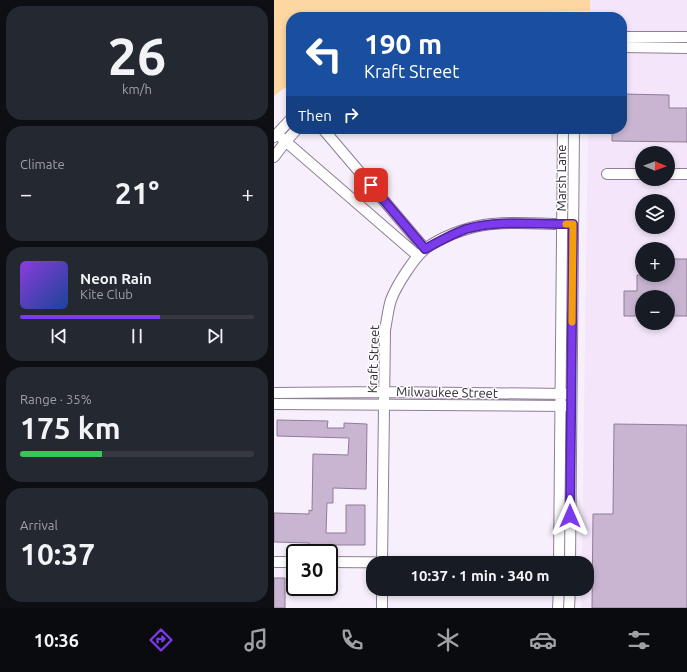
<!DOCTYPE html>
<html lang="en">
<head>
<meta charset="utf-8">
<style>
	:root { --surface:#171b24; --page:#242831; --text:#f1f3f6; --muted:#9ea1a6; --line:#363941; --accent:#7c3aed }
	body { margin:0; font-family:Ubuntu,sans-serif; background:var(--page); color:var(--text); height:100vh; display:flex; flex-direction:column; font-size:15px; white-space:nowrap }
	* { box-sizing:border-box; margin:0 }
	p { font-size:13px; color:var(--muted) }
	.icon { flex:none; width:22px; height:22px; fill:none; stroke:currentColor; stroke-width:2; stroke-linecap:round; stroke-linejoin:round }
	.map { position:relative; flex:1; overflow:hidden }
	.details { display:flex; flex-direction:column; gap:6px; padding:6px; background:#0d0f14; width:274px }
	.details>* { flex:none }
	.guide { position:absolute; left:12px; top:12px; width:341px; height:122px; border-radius:16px; box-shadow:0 2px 6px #0003; background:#1a4fa0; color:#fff; overflow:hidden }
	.needle { width:26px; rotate:91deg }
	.fabs { position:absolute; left:361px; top:146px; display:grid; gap:8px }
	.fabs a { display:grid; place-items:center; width:40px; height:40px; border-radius:50%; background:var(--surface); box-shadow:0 2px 6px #0003; font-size:20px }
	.speed { position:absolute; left:12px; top:544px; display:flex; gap:8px; font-size:20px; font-weight:700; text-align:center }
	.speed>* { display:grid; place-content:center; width:52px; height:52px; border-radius:50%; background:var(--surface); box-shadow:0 2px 6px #0003; line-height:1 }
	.speed .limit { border:2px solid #111; border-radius:6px; background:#fff; color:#111 }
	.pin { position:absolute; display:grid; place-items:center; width:34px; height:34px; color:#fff; margin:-17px; border-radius:8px; box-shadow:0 2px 6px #0006 }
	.me { position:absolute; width:44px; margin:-22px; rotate:0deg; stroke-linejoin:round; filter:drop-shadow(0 0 3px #0008) }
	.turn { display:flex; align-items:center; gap:14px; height:84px; padding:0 12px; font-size:18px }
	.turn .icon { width:52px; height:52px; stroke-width:2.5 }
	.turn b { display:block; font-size:28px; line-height:34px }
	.then { display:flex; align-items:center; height:38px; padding:0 12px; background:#0003; gap:8px; font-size:15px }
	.big { font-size:30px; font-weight:600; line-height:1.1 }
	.details .widget { flex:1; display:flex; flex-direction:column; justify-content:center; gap:6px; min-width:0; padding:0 14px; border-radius:16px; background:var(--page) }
	.details .dial { align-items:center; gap:0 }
	.dial b { font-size:52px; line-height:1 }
	.song { display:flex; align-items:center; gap:12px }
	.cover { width:48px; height:48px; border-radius:6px; background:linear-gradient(135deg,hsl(270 70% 55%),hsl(220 70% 35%)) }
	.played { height:4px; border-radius:2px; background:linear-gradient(90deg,var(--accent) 60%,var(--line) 60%) }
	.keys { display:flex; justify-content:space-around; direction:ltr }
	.heat { display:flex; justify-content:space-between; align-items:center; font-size:22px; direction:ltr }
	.charge { height:6px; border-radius:3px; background:linear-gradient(90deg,#34c759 35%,var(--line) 0) }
	.trip { position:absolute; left:92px; top:556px; width:228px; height:40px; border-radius:16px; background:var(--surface); box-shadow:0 2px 6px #0003; font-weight:600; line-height:40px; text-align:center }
	.tabs { display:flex; height:64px; justify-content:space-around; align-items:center; background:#090b0e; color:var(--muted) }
	.tabs .icon { width:28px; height:28px }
	.tabs .active { color:var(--accent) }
	.tabs b { font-size:18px; color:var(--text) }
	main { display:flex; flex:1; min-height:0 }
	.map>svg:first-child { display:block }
	.built { fill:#f4e5fb; fill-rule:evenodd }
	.green { fill:#fcd7a2 }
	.building { fill:#c9b5d2; stroke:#8e7c97 }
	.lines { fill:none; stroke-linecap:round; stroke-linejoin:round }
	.street-casing { stroke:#907d98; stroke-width:12 }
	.street { stroke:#fff; stroke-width:10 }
	.route-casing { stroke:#51269a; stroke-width:10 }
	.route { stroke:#7c3aed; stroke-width:7 }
	.slow { stroke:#f59e0b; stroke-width:7 }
	.labels { text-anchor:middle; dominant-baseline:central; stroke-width:3; stroke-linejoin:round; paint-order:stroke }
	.street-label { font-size:13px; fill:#2f2833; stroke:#fff }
</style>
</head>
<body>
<main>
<section class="details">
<div class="widget dial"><b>26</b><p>km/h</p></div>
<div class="widget"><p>Climate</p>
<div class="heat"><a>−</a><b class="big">21°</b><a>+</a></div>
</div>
<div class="widget">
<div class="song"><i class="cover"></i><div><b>Neon Rain</b><p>Kite Club</p></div></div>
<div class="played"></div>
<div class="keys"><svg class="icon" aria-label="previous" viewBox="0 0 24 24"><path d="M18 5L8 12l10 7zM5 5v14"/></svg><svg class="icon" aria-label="pause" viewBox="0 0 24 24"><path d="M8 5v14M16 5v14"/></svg><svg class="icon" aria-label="next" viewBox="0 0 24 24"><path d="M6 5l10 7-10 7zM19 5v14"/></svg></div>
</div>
<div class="widget"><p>Range · 35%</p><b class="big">175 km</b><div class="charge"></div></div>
<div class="widget"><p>Arrival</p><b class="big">10:37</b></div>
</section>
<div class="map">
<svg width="413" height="608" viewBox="0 0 413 608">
	<rect width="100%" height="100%" fill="#f7effb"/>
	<path class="built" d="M316 0H413V608H307L308 589H313V563H308L314 129H348V17H316ZM368 153H394V179H368ZM368 201H394V227H368ZM368 249H394V275H368ZM368 297H394V323H368Z"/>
	<path class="green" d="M0 0H316V11C274 12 232 12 190 17H17V83L0 96Z"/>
	<path class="building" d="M348 94 395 95V108H413V142L338 141V129H348Z
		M394 259H413V316H394V297H368V316H350V291H363V275H394Z
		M3 420 54 421 53 428H70V423L93 424 92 489 59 488V503H53L52 533H72V505H91V545H52V546H35V543L0 542V513L35 514V510L38 511 39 454 74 455 75 438 3 436Z
		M340 424 413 425V608H318L319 514H339Z
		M0 578H11V608H0Z"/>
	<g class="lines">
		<defs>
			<path id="street" d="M348 37H413
				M348 47 413 48
				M49 129 151 249
				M3 134 144 256
				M0 137 17 119
				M0 157 12 141 23 129
				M333 174H368
				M394 174H413
				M0 393 110 392 293 394
				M0 404 292 406
				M0 562H21
				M55 562 189 563
				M108 563 111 330C113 320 114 309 117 300 122 286 140 258 151 249 167 237 191 228 210 225 239 220 270 225 299 224
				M285 563 289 129
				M296 563 300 129
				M108 608V589
				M284 608 285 589
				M295 608 296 589"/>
		</defs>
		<use href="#street" class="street-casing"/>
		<use href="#street" class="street"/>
	</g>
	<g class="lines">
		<defs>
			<path id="route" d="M97 185 151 249C164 242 178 234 192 229 225 219 265 225 299 224L296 516"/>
		</defs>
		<use href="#route" class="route-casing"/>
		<use href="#route" class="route"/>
		<path class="slow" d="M292 224H299L298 322"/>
	</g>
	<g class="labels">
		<g class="street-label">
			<text transform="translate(287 178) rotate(-90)">Marsh Lane</text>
			<text transform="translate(99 359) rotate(-88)">Kraft Street</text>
			<text transform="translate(173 392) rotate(1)">Milwaukee Street</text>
		</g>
	</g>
</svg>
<div class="fabs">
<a><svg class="needle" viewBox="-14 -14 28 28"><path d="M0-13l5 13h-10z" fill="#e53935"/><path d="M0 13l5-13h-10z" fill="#9ea1a6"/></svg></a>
<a><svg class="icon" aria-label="layers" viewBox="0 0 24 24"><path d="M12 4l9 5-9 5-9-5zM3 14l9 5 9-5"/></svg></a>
<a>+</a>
<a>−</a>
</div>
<div class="speed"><div class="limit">30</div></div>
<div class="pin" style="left:97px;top:185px;background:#d93025"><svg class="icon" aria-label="arrive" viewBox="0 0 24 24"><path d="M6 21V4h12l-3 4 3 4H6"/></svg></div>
<svg class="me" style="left:296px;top:516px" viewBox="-20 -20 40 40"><path d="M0-17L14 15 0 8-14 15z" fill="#7c3aed" stroke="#fff" stroke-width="4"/></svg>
<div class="trip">10:37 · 1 min · 340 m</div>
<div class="guide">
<div class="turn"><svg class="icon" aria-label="left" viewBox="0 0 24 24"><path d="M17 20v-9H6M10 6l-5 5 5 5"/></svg><div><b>190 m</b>Kraft Street</div></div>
<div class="then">Then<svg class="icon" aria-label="right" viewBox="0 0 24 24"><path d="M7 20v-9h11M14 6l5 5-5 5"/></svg></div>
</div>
</div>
</main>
<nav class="tabs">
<b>10:36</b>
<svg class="icon active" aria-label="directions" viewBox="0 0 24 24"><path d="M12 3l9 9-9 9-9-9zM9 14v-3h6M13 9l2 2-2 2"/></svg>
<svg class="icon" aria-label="music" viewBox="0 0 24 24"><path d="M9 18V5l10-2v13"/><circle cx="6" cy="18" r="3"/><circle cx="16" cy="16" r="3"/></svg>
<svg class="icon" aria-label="phone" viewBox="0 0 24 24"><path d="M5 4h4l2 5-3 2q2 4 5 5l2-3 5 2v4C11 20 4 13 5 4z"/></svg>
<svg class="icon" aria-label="climate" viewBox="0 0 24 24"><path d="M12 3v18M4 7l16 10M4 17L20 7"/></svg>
<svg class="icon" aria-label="car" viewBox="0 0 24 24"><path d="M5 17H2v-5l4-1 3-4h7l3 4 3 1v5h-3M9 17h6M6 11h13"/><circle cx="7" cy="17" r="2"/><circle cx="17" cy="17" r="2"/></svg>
<svg class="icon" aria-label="filters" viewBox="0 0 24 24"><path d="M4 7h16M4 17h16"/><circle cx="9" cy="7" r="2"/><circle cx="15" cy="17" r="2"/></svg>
</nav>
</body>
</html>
